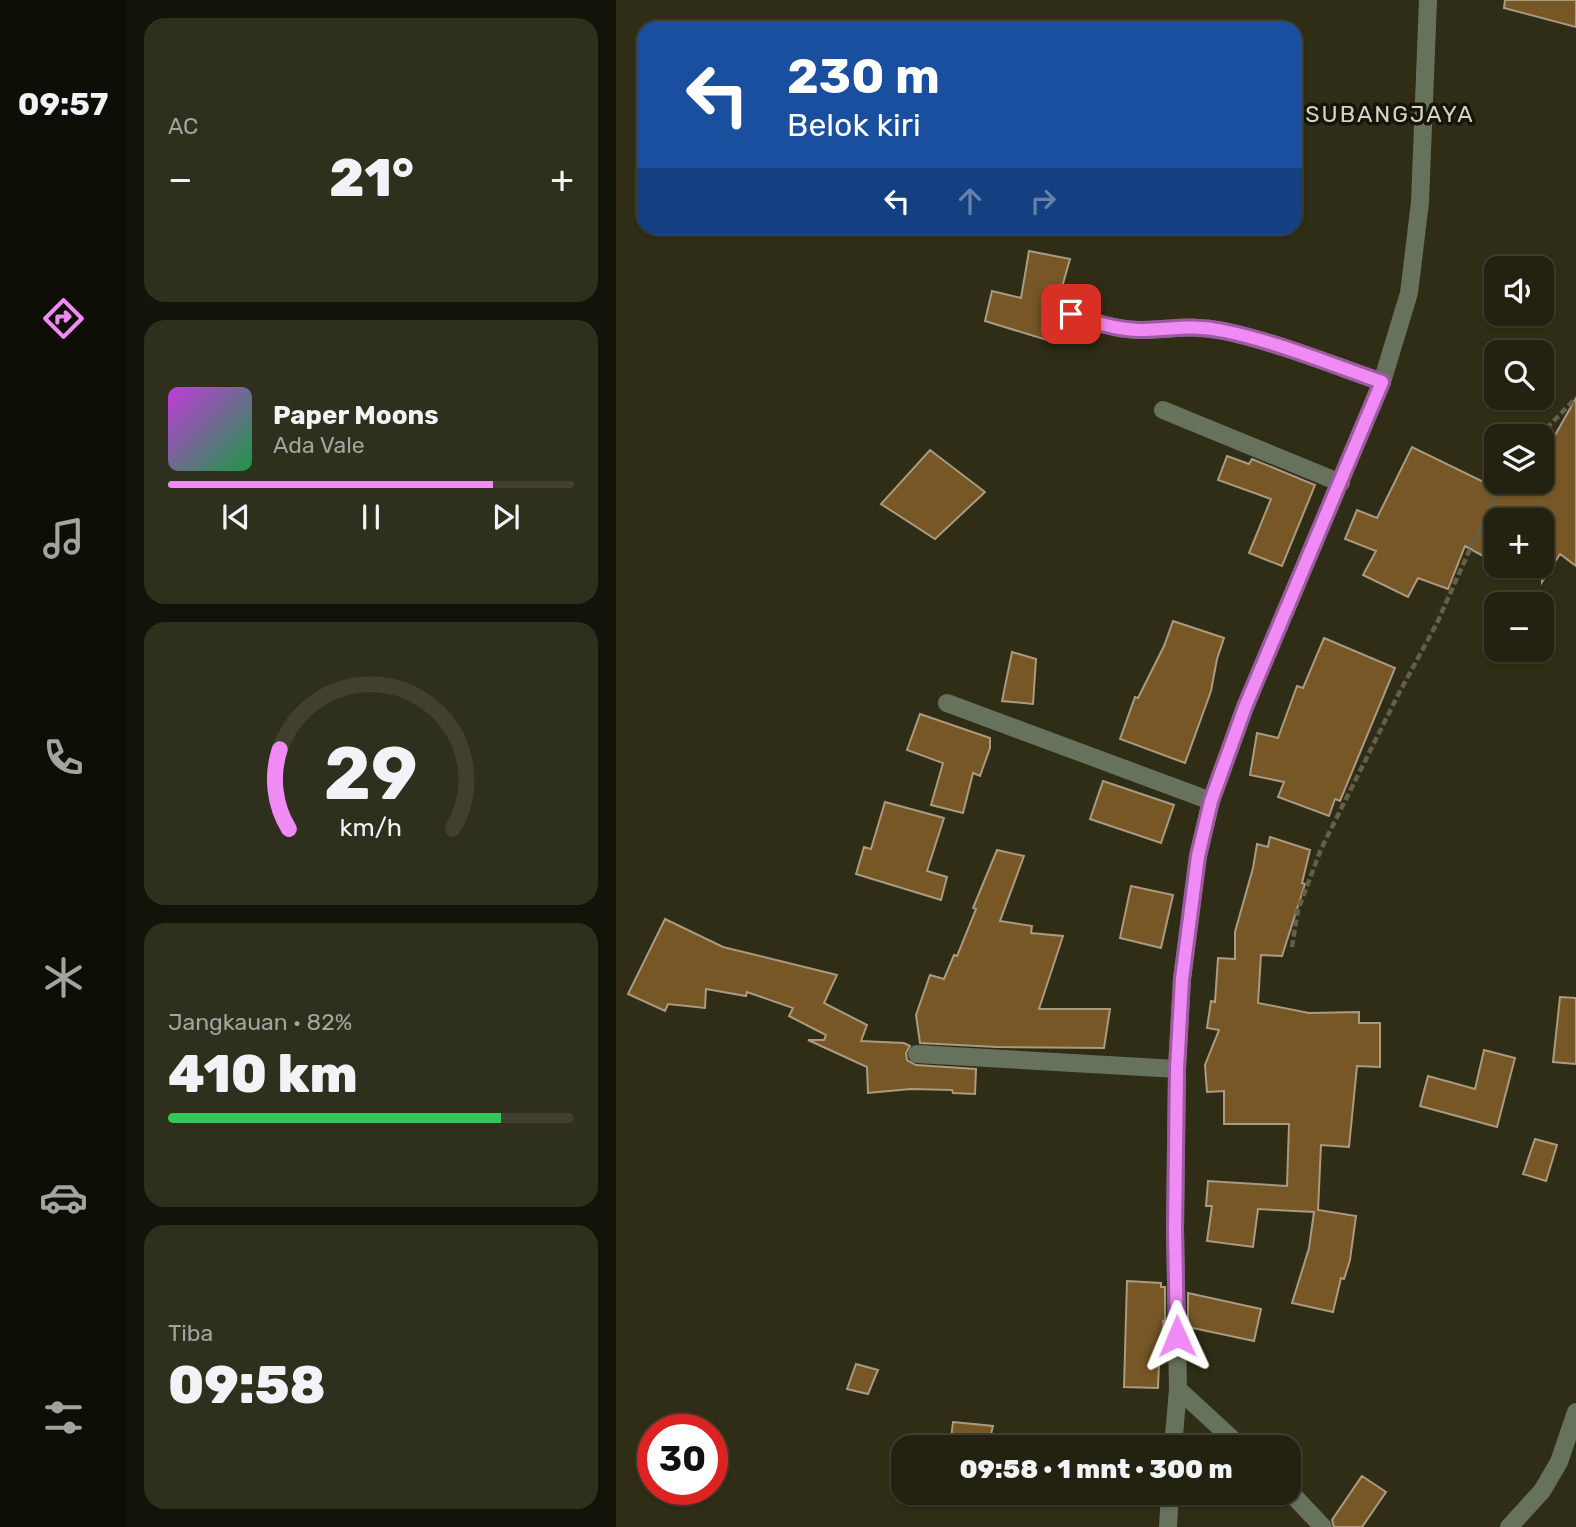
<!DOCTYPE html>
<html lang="id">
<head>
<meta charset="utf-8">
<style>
	:root { --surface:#232210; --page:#2f2f1e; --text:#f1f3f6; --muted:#a3a49f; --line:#403f30; --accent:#f08bf6 }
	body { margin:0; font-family:Rubik,sans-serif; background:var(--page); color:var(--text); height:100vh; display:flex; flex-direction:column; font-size:26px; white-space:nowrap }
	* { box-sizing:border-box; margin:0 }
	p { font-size:23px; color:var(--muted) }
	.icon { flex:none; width:38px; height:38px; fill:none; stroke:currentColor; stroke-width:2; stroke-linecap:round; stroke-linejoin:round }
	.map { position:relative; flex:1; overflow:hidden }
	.details { display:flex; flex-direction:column; gap:18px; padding:18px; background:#131309; width:490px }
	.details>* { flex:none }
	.top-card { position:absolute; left:21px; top:21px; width:665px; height:214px; border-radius:21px; box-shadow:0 2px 5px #0004,0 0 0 2px var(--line); background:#1a4fa0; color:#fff; overflow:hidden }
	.buttons { position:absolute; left:868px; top:256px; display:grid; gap:14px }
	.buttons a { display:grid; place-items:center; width:70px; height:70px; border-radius:14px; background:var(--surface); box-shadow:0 2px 5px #0004,0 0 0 2px var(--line); font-size:35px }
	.speed { position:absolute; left:21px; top:1414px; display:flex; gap:14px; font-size:35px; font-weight:700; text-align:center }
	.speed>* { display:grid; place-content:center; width:91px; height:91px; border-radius:50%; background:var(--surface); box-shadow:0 2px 5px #0004,0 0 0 2px var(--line); line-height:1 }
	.speed .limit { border:10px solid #d22; background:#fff; color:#111 }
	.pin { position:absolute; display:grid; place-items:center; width:60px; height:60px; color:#fff; margin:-30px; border-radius:14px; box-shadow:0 4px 10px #0006 }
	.me { position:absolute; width:77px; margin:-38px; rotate:359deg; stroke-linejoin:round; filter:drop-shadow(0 0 5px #0008) }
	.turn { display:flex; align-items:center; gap:24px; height:147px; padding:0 35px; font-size:32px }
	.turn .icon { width:91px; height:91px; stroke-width:2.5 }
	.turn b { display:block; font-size:49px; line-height:60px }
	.lanes { display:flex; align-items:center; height:66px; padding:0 35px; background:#0003; justify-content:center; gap:35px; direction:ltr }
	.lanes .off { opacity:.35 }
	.big { font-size:52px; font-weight:800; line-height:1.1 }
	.details .widget { flex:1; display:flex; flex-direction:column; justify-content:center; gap:10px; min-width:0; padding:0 24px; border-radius:21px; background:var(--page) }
	.details .dial { align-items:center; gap:0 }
	.dial svg { height:182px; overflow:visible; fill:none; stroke:var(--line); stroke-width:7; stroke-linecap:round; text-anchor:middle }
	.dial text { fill:var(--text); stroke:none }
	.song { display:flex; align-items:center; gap:21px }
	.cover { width:84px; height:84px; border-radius:10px; background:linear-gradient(135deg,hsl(290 70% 55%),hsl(140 70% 35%)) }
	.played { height:7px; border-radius:4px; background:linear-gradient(90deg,var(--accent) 80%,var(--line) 80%) }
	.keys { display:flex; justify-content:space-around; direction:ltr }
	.heat { display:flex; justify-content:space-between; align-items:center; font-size:38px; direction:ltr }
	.charge { height:10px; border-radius:5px; background:linear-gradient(90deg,#34c759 82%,var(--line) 0) }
	.trip { position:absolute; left:275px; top:1435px; width:410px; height:70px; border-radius:21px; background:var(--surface); box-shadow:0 2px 5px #0004,0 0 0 2px var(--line); font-weight:800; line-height:70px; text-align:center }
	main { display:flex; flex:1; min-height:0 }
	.dock { display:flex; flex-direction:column; width:126px; justify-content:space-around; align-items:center; background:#0e0e06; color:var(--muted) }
	.dock .icon { width:49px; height:49px }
	.dock .on { color:var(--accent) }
	.dock b { font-size:32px; color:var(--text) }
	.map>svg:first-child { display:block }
	.building { fill:#775726; stroke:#ab9a82; stroke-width:2 }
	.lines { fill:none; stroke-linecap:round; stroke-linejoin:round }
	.path { stroke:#62604b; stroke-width:4.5; stroke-dasharray:7 3.5; stroke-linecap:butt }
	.minor { stroke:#67725d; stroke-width:18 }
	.route-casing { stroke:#9c5aa0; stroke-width:18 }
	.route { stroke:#f08bf6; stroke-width:12 }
	.labels { text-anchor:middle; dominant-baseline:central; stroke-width:7; stroke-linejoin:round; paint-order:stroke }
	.quarter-label { font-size:23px; letter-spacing:2px; fill:#d4d3c4; stroke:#16150a }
</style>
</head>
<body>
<main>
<nav class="dock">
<b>09:57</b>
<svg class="icon on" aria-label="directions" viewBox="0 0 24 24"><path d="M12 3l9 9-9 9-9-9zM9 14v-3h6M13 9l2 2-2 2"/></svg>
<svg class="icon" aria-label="music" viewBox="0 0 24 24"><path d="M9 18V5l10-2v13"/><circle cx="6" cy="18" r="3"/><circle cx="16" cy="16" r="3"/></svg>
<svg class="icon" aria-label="phone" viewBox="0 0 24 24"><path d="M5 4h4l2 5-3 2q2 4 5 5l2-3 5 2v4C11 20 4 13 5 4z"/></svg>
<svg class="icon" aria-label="climate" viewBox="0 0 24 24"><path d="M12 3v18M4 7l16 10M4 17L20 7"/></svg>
<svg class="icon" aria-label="car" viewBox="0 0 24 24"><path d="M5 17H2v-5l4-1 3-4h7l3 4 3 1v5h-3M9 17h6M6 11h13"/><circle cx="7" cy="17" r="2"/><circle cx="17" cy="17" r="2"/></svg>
<svg class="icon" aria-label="filters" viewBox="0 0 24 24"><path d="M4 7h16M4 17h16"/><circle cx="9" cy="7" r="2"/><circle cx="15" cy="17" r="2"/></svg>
</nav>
<section class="details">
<div class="widget"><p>AC</p>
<div class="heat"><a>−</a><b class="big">21°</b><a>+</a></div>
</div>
<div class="widget">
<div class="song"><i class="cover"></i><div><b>Paper Moons</b><p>Ada Vale</p></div></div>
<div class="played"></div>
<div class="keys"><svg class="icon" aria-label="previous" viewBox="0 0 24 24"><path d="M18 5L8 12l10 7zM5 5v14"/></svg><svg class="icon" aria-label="pause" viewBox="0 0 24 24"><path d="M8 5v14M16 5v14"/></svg><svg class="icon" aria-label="next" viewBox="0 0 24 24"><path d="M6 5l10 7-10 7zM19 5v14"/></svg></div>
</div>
<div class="widget dial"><svg viewBox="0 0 100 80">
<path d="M14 69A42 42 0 1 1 86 69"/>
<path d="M14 69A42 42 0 0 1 10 34" stroke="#f08bf6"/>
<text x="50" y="56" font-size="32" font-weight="700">29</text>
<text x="50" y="72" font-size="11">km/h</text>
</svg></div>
<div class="widget"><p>Jangkauan · 82%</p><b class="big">410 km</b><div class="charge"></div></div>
<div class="widget"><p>Tiba</p><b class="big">09:58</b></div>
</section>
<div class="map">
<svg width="960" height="1527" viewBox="0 0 960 1527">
	<rect width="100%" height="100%" fill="#2f2d15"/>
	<path class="building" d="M889 0H960V27L888 8Z
		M413 251 454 259 431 340 369 321 376 291 405 298Z
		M960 398V566L944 554 926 582V520H880V563L849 546 832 589 802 578 792 597 747 575 760 551 729 539 741 510 761 518 796 447 890 493 892 489 897 491 903 481H926V439L934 444Z
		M314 450 369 492 319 539 265 504Z
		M611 456 633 464 636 459 699 485 666 566 633 553 655 499 602 480Z
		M557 621 608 638 601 659 595 691 569 763 504 739 519 697 522 698 548 646Z
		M708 638 779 668 724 801 719 799 713 816 662 797 668 782 634 775 641 733 662 738 681 686 687 688Z
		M396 652 420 659 417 704 386 701Z
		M304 714 374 738V748L364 776 357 773 347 813 315 805 327 763 291 750Z
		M487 781 558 805 545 843 474 819Z
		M269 802 328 818 311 871 331 877 325 900 240 874 248 847 255 849Z
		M654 837 694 850 686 883 689 884 666 956 645 955 642 1003 693 1013 743 1012V1023H764V1067L741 1066 733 1147 705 1145 702 1210 740 1216 734 1260 728 1279 725 1278 717 1312 676 1303 693 1248 698 1212 642 1209 637 1247 591 1241 596 1206H590L592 1181 671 1186 673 1124H608V1091L591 1092 589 1065 603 1030 591 1028 595 1001 599 1002 602 958 619 959V932L637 868 641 844 652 847Z
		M381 850 408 856 384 921 416 926 415 933 447 936 423 1009H494L488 1048 381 1047 304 1043 300 1015 314 975 328 979 338 955 341 956 360 909 357 908Z
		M515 886 557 895 545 948 504 938Z
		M49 919 107 947 221 975 208 1003 251 1025 245 1041 288 1043 294 1046 290 1053 291 1060 300 1065 360 1069 359 1094 337 1093 336 1090 295 1089 252 1093 251 1067 192 1040H208L210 1035 173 1016 177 1008 131 992 130 996 90 989 89 1008 52 1004 49 1011 12 994Z
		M944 997 960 998V1064L937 1062Z
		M868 1050 899 1058 881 1127 804 1106 812 1076 859 1089Z
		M919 1139 941 1145 930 1181 907 1174Z
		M511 1281 545 1283V1287H549V1322L547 1321 548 1337H544L542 1388 508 1387Z
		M572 1293 645 1309 638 1341 572 1327Z
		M240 1364 262 1370 252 1394 231 1389Z
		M337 1422 377 1426 372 1447H334Z
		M746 1476 770 1492 746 1527H718L716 1520Z"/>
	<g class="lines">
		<path class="path" d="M923 436 960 398
			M676 947 682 910 705 849 782 695 821 623 854 549 889 481"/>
		<path class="minor" d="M455 314C477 322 498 329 522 330 554 330 575 324 608 331 662 343 714 364 766 382
			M547 410 725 483
			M331 703 595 801
			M301 1054 561 1069
			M562 1389 625 1447
			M557 1447 562 1389 559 1230 561 1069 566 979 582 856 595 801 629 707 766 382 793 293 804 202 812 0
			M672 1490 707 1527
			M552 1527 554 1493
			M893 1527 926 1491 943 1462 960 1412"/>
	</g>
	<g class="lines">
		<defs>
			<path id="route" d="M455 314C477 322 498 329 522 330 553 330 575 324 608 331 661 342 714 364 766 382L629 707 595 801 582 856 566 979 561 1069 559 1230 561 1336"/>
		</defs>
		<use href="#route" class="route-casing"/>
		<use href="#route" class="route"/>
	</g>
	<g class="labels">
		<g class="quarter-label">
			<text x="774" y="114">SUBANGJAYA</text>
		</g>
	</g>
</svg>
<div class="buttons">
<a><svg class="icon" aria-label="sound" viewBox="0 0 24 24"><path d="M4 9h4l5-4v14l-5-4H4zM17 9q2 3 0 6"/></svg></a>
<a><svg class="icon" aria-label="search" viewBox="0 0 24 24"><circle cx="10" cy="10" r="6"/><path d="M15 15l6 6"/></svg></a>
<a><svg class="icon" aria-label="layers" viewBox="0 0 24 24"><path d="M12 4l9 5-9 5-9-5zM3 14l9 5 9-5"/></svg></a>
<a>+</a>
<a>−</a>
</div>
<div class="speed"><div class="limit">30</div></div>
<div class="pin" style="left:455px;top:314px;background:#d93025"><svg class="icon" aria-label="arrive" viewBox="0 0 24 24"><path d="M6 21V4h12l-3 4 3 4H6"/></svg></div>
<svg class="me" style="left:561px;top:1336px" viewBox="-20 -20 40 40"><path d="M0-17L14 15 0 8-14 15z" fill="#f08bf6" stroke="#fff" stroke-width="4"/></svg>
<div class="trip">09:58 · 1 mnt · 300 m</div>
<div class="top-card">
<div class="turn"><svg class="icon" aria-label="left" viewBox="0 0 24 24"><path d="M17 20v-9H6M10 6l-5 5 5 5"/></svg><div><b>230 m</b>Belok kiri</div></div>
<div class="lanes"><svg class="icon" aria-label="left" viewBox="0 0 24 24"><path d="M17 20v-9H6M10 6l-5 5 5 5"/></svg><svg class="icon off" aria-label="ahead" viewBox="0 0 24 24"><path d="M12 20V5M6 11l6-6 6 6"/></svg><svg class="icon off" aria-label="right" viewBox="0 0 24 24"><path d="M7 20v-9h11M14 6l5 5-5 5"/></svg></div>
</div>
</div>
</main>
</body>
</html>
